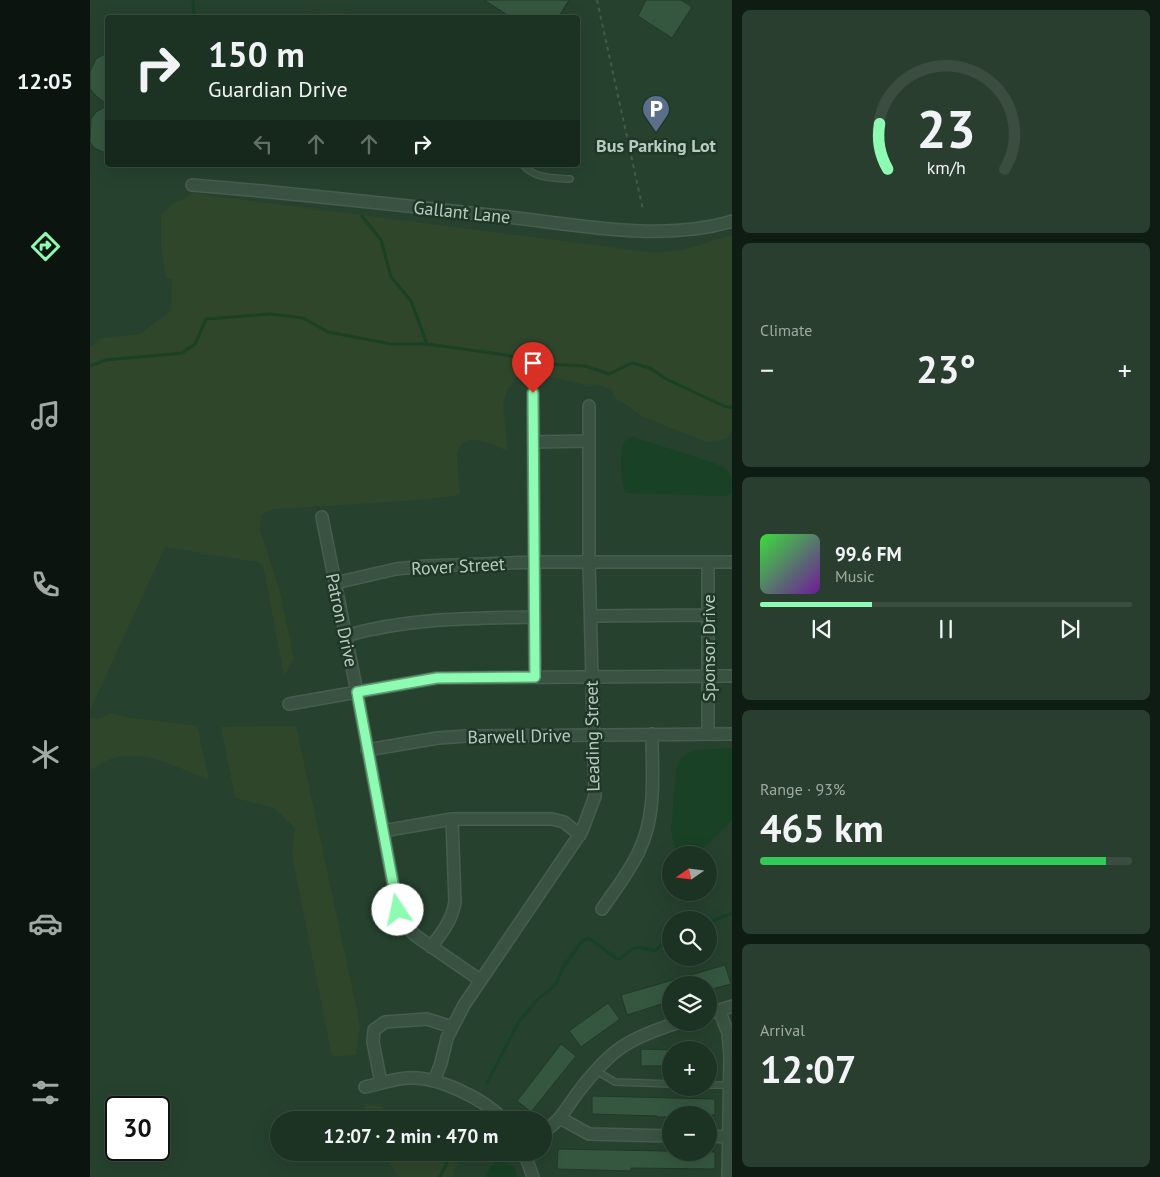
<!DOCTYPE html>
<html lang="en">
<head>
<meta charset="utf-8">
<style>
	:root { --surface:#1c3222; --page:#293e2f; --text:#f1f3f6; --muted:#a0aaa5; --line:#3a4d40; --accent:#8efbb2 }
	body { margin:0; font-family:"PT Sans",sans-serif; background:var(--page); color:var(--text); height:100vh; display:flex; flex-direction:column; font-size:19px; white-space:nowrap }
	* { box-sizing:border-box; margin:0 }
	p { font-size:16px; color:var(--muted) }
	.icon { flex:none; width:28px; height:28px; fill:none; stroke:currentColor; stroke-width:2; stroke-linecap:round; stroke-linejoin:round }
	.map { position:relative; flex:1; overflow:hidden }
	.panel { display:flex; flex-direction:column; gap:10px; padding:10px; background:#0f1c13; width:428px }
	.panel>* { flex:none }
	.banner { position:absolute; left:15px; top:15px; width:475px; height:152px; border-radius:5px; box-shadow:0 5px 20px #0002,0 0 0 1px var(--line); background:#1c3222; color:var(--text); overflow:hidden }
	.needle { width:32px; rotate:256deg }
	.controls { position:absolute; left:572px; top:846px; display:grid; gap:10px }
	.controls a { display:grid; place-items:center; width:55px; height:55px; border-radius:50%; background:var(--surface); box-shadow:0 5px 20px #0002,0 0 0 1px var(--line); font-size:25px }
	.speed { position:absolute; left:15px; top:1096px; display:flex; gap:10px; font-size:25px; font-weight:700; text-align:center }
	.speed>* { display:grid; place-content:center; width:65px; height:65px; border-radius:50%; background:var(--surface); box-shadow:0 5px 20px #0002,0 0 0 1px var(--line); line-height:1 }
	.speed .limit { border:2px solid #111; border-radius:8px; background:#fff; color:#111 }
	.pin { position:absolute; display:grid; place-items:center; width:42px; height:42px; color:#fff; margin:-51px -21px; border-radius:50% 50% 50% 0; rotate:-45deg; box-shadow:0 0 5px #0007 }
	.pin .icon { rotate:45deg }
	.me { position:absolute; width:55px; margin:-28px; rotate:349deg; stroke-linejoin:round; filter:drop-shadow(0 0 4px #0008) }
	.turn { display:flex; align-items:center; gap:18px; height:105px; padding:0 20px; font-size:22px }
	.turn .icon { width:65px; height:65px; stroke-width:2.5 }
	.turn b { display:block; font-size:35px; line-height:42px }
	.lanes { display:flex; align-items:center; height:48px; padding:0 20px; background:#0003; justify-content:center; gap:25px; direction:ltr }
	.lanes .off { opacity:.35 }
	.big { font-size:38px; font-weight:800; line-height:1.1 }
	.panel .widget { flex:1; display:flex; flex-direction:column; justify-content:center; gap:8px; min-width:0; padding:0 18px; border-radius:8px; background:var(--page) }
	.panel .dial { align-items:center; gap:0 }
	.dial svg { height:130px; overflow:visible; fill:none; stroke:var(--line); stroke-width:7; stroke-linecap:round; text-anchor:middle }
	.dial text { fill:var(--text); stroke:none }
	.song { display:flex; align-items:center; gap:15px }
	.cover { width:60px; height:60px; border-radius:8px; background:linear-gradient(135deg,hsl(120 70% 55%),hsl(280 70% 35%)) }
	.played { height:5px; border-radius:2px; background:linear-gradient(90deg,var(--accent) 30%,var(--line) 30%) }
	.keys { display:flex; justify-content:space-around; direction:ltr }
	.heat { display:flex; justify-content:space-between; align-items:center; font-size:28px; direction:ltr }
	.charge { height:8px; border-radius:4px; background:linear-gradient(90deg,#34c759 93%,var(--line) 0) }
	.trip { position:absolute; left:180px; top:1111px; width:282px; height:50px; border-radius:25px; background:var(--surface); box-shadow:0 5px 20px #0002,0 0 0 1px var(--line); font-weight:800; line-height:50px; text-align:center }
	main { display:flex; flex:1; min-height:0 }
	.menu { display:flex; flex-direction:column; width:90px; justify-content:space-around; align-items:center; background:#0b140e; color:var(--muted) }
	.menu .icon { width:35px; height:35px }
	.menu .current { color:var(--accent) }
	.menu b { font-size:22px; color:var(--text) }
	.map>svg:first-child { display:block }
	.green { fill:#2f462b }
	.water { fill:#184125 }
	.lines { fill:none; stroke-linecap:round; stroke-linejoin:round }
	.stream { stroke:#184125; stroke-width:3 }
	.building { fill:#35573f; stroke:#213928 }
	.service-casing { stroke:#475e4e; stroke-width:8 }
	.minor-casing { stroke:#475e4e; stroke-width:14 }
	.path { stroke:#465b41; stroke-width:2; stroke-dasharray:4 4; stroke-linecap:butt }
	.service { stroke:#3a5241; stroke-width:5.5 }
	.minor { stroke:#3a5241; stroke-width:11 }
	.route-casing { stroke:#5ca374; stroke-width:12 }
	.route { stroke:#8efbb2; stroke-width:9 }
	.labels { text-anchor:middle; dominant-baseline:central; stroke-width:5; stroke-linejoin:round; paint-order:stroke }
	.poi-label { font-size:18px; font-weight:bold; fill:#b7ccbe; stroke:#1f3726 }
	.street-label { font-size:18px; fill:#b7ccbe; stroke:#1f3726 }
</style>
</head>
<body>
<main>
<nav class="menu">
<b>12:05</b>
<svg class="icon current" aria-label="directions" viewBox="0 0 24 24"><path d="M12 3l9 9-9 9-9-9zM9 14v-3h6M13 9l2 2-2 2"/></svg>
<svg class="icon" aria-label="music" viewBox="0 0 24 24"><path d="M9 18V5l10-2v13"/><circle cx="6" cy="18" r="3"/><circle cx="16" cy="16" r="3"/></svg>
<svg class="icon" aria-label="phone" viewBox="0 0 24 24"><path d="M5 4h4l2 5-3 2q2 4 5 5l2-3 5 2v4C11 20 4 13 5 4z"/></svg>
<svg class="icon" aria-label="climate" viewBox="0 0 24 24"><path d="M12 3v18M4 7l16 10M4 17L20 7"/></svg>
<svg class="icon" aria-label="car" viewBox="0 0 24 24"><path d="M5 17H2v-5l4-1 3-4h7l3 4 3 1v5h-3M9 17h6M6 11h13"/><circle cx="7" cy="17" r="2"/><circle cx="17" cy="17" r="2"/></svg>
<svg class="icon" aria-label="filters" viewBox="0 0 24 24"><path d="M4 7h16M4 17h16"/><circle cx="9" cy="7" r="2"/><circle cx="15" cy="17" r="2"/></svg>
</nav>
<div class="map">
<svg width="643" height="1177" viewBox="0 0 643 1177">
	<rect width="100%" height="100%" fill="#26422e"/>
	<path class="green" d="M247 12 257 13 261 17H174Z
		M101 193 566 253 596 249 642 235V431L636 439 616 442 551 416 540 407 526 399 522 390 507 384 499 386 454 375 435 374 427 377 418 389 413 403 417 451C408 447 400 443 391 441 357 432 369 474 370 494L365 496 315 501 183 509 171 515 170 530 189 588 204 660 194 675 173 565 168 562 75 547 0 710V347L11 338 51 334 81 310 82 279 76 278 71 246V215L83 203 96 198Z
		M20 713 41 718 107 726 119 780C87 768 56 748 21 759 14 761 7 766 0 770V718L10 719Z
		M206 726 270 1025 266 1055 242 1057 202 855 205 828 184 808 145 798 131 727Z
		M274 1104 291 1105 300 1120H278Z
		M294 1153H374L365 1168 363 1177H308Z"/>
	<path class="water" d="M543 437 624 463 637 470 642 479 641 494 634 496 536 493C531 486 529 451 534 443 536 439 539 437 543 437Z
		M642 748V820L606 855H588L585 849 581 830 586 772 588 762 596 754 607 750Z
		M410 1161 424 1167 428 1177H396C399 1168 401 1164 410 1161Z"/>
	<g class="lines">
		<path class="stream" d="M103 0 104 18
			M272 216 291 240 301 277 321 301 337 344
			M0 366 16 360 92 353 105 344 116 319 180 314 213 318 238 332 301 344H337L416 355 456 364 495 366 519 374 542 363 560 368 576 379 634 406 643 408
			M619 922 643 913
			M397 1083 429 1021 450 997 461 989 467 982 473 967 492 941 499 938 527 959H530C546 944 545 946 565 951L577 939H581
			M378 1120 380 1115
			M350 1177 362 1152"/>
	</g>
	<path class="building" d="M394 0H479L468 18H422Z
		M556 0H591L602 7 582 38 548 16Z
		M18 52V105L6 96 0 89V72L2 67 6 59Z
		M18 105V154L4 148 0 142 1 119 6 112Z
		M635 965 641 984 619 990V985H579L581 1001 537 1015 531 995Z
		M518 1003 530 1019 491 1047 479 1031Z
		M471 1044 486 1056 441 1112 427 1101Z
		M551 1049 581 1050V1066H551Z
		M502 1096 625 1099V1115H581V1117H567V1116L502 1114Z
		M468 1149 625 1152V1169L541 1168V1171L467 1169Z"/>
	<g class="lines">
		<defs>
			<path id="service" d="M433 165C445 179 463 178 480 179
				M505 1070 525 1082 581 1084
				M619 1085H639"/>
			<path id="minor" d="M102 185C205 193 307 205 410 216 484 224 570 243 643 221
				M443 393 445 677
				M443 442 499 441
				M232 517 267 692 308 910 313 923 326 936 390 980
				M618 562V734
				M245 583 306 569 336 566 444 562H643
				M501 616 618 615
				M255 636C317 618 380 618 444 617
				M199 704 347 678 643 676
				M277 750 348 738 377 736 643 734
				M293 831 362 819H462L474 822 490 835
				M512 909C525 890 540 871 549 851 567 814 562 773 562 734
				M341 947C352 933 362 920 365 902L362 819
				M629 1010 638 1033 640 1056 638 1177
				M619 1013 643 1006
				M344 1081 351 1063 357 1038 374 1005 492 831 505 796 499 562V406
				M291 1083 283 1042 284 1030 295 1022 337 1019 362 1027
				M275 1087C289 1084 303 1079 317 1078 347 1076 393 1098 414 1120
				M470 1118 499 1134 581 1136
				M454 1131C470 1122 478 1105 489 1091 522 1048 539 1038 590 1022
				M619 1136 639 1137
				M434 1152 443 1177"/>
		</defs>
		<use href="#service" class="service-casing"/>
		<use href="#minor" class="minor-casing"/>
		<path class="path" d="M507 0 553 210"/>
		<use href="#service" class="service"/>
		<use href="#minor" class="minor"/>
	</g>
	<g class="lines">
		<defs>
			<path id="route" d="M308 910 267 692 347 678 445 677 443 393"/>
		</defs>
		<use href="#route" class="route-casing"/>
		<use href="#route" class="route"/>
	</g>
	<defs>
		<symbol id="parking-pin" viewBox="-11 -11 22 30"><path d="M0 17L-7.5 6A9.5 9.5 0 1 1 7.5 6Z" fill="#5c6f8a" stroke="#1f3726"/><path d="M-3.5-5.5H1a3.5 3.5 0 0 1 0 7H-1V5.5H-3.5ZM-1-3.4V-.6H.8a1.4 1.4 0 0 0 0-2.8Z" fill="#fff"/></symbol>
	</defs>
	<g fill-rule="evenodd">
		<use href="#parking-pin" x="550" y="93" width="32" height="43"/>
	</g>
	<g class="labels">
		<g class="poi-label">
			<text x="566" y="145">Bus Parking Lot</text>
		</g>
		<g class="street-label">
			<text transform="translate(372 212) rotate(6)">Gallant Lane</text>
			<text transform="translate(368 566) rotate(-3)">Rover Street</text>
			<text transform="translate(252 620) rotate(78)">Patron Drive</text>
			<text transform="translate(618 648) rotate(-90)">Sponsor Drive</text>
			<text transform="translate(429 736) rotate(-1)">Barwell Drive</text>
			<text transform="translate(502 736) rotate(-91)">Leading Street</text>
		</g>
	</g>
</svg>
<div class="controls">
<a><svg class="needle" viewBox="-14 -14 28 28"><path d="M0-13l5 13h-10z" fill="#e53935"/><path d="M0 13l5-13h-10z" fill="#a0aaa5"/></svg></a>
<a><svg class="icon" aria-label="search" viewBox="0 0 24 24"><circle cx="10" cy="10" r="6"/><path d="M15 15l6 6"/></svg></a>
<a><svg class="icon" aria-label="layers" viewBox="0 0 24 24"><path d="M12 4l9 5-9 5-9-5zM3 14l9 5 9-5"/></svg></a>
<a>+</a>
<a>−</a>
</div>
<div class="speed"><div class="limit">30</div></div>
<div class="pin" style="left:443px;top:393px;background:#d93025"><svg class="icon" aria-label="arrive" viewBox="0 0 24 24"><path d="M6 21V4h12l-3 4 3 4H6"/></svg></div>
<svg class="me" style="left:308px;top:910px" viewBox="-20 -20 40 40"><circle r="19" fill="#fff"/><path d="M0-13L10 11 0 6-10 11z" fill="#8efbb2"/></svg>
<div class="trip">12:07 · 2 min · 470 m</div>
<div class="banner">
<div class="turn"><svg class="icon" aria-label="right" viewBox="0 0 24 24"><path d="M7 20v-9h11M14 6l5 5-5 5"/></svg><div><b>150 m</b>Guardian Drive</div></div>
<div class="lanes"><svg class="icon off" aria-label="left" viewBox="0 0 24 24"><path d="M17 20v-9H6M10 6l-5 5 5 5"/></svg><svg class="icon off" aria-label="ahead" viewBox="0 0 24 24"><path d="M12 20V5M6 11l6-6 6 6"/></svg><svg class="icon off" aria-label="ahead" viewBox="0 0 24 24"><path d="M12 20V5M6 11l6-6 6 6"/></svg><svg class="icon" aria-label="right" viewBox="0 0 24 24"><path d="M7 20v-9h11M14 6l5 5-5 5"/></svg></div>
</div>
</div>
<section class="panel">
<div class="widget dial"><svg viewBox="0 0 100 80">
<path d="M14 69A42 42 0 1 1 86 69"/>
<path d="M14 69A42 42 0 0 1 9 41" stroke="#8efbb2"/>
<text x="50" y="56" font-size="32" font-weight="700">23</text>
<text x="50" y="72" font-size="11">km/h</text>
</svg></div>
<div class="widget"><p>Climate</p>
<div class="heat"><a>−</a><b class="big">23°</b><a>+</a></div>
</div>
<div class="widget">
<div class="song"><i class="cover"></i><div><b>99.6 FM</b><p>Music</p></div></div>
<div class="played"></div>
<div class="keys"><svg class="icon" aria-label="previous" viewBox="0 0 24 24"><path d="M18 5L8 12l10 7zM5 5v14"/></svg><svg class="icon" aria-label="pause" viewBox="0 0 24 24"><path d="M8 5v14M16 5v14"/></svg><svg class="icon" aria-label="next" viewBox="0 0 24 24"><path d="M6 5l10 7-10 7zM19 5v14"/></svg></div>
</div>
<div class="widget"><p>Range · 93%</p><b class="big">465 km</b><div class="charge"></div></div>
<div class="widget"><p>Arrival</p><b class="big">12:07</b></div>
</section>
</main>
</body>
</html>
